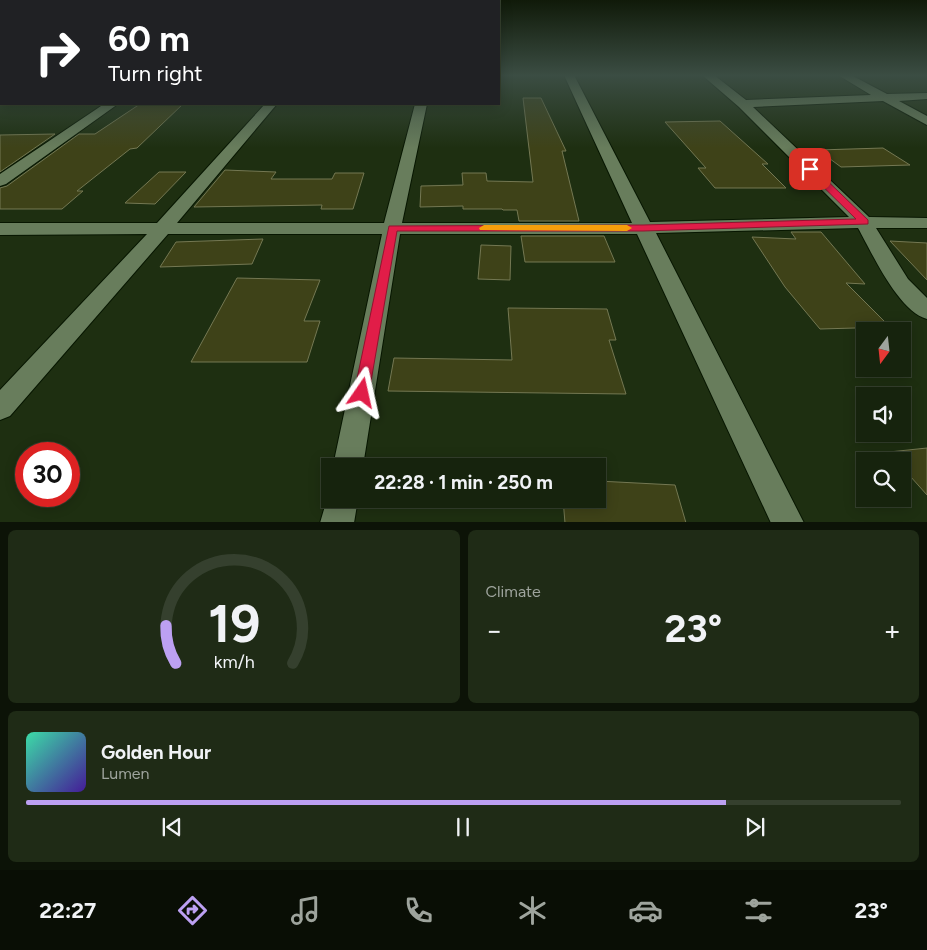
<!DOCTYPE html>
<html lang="en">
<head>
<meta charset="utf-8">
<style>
	:root { --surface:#16230d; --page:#1f2b16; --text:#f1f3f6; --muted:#9ea49d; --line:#35402e; --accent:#bca0f2 }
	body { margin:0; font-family:Figtree,sans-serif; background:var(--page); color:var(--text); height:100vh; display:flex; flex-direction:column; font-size:19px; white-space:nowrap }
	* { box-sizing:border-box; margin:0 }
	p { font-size:16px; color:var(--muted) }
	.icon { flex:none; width:28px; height:28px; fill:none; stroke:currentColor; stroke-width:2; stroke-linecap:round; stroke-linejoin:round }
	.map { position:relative; height:522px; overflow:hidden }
	.drawer { display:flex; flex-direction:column; gap:8px; padding:8px; background:#0c1307; flex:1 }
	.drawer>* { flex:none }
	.banner { position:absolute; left:0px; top:0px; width:500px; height:105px; box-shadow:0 2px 12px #0003,0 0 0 1px var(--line); background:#202124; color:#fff; overflow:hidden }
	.needle { width:32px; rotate:195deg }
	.tools { position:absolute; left:856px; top:322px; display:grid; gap:10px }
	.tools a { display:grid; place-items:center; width:55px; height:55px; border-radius:0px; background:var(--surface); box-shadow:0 2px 12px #0003,0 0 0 1px var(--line); font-size:25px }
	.speed { position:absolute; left:15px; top:442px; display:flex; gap:10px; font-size:25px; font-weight:700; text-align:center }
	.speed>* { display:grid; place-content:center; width:65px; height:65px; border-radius:50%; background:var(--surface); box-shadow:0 2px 12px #0003,0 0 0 1px var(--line); line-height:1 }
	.speed .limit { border:8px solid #d22; background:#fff; color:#111 }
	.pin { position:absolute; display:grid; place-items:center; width:42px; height:42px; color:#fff; margin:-21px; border-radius:10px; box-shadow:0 2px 8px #0006 }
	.me { position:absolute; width:55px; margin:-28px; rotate:11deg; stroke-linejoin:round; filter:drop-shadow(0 0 4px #0008) }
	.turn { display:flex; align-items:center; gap:18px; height:105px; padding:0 25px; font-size:22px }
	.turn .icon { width:65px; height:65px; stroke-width:2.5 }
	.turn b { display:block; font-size:35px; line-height:42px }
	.big { font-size:38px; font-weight:700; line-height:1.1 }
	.drawer .widget { flex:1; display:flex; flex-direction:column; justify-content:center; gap:8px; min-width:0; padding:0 18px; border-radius:8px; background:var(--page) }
	.drawer .dial { align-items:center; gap:0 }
	.dial svg { height:130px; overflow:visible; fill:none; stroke:var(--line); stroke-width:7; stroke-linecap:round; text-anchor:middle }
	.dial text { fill:var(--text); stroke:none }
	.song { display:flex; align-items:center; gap:15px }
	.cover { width:60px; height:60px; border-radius:8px; background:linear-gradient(135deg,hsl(160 70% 55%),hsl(260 70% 35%)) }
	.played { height:5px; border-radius:2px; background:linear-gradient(90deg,var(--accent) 80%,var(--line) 80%) }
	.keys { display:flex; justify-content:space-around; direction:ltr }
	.heat { display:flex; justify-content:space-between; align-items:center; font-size:28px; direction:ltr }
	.drawer .tiles { flex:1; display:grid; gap:8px; grid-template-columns:1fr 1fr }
	.widget:last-child { grid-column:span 2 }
	.trip { position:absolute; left:321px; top:458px; width:285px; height:50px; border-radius:0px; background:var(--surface); box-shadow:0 2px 12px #0003,0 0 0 1px var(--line); font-weight:700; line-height:50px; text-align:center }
	.tab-bar { display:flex; height:80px; justify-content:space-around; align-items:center; background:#090e05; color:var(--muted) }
	.tab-bar .icon { width:35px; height:35px }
	.tab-bar .selected { color:var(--accent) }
	.tab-bar b { font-size:22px; color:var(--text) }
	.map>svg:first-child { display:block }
	.building { fill:#3e4218; stroke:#747853 }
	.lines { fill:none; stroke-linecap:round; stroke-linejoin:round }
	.street-casing { stroke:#071600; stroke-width:2 }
	.street { fill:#687d5c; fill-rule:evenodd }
	.route { fill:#e11d48; stroke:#92132f }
	.slow { fill:#f59e0b }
</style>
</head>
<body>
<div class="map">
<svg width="927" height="523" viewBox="0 0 927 523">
	<rect width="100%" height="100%" fill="#1e2f11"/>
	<path class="building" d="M523 98H541L566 151H562L579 221H519L517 210H503L502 209H463V206L420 207 421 186 463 185 462 173H486L487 181 533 182Z
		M140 104H183L137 148 130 149 77 191H83L62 209H0V188L7 186 79 134H95Z
		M720 121 768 164H762L786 188H715L698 168H706L665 122Z
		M55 134 0 172V135Z
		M883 148 910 165 841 167 818 150Z
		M225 170 276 172 271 179H332L335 173H364L353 209H321L322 205 194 207Z
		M159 172H186L155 204 125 203Z
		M791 232H821L865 284 846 283 890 327 820 329 785 287 752 237 796 239Z
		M521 236H604L615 262H525Z
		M263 239 252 264 160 267 176 242Z
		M890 241 927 243V280Z
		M481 245 511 246 510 280 478 279Z
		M237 278 320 280 304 321H320L307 362H191Z
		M508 308 607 309 616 340H609L626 394 388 391 394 358 512 360Z
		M927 448V495L902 467V461H897L889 452Z
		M598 481 675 485 686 523H565L563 499H598Z"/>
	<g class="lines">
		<defs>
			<path id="street" d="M564 75H574L650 222 849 217 739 107 702 75H714L746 100 871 95 838 75H851L887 94 927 93V99L899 101 927 116V125L883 101 753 107 869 217 927 218V228H876L908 279 927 298V319C898 311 872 253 858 228L656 233 804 523H771L637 234H400L363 466H333L382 234H168L10 416 0 420V390L147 234 0 235V223H157L265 104H277L177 223H384L415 104H427L402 223H632Z
				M104 104H118L6 184 0 186V174Z
				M330 489V499H358L354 523H320Z"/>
		</defs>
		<use href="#street" class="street-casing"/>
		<use href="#street" class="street"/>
	</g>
	<linearGradient id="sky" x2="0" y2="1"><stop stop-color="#101a09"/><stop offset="0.51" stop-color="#3b4d43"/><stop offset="1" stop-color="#3b4d43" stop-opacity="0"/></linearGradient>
	<rect width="927" height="148" fill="url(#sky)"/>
	<path class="route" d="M810 167 814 168 868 220V224L643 231H397L369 393 367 397 362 399 356 397 354 393 389 226 643 225 856 219 807 171 806 169Z"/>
	<path class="slow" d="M484 225H627L632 228 627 231 480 230 479 228Z"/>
</svg>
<div class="tools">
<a><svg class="needle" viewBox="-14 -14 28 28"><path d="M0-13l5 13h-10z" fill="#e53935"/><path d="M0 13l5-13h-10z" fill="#9ea49d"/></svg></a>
<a><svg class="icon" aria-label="sound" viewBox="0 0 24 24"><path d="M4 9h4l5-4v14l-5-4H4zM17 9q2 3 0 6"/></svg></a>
<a><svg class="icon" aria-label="search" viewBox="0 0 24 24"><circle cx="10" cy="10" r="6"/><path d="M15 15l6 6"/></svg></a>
</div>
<div class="speed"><div class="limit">30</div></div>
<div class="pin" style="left:810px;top:169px;background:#d93025"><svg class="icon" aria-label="arrive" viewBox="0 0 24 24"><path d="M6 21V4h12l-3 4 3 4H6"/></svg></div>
<svg class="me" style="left:362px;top:393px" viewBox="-20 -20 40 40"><path d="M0-17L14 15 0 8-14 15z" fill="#e11d48" stroke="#fff" stroke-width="4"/></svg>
<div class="trip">22:28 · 1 min · 250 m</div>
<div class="banner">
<div class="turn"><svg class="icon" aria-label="right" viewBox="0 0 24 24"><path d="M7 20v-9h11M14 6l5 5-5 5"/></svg><div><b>60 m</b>Turn right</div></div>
</div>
</div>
<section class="drawer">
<div class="tiles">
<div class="widget dial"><svg viewBox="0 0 100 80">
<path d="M14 69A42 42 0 1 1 86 69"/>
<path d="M14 69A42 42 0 0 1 8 46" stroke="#bca0f2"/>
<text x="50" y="56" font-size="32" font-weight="700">19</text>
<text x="50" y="72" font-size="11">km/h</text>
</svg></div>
<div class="widget"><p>Climate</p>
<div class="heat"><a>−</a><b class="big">23°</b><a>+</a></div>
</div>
<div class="widget">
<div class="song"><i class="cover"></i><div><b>Golden Hour</b><p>Lumen</p></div></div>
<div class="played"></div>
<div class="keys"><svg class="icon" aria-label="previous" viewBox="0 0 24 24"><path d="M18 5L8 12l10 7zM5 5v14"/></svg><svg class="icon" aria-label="pause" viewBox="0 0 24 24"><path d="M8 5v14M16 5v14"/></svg><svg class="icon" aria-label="next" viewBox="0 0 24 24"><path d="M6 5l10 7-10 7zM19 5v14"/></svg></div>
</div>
</div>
</section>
<nav class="tab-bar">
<b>22:27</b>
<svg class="icon selected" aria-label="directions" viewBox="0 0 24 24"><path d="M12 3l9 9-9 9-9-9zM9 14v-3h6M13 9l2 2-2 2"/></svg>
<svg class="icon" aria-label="music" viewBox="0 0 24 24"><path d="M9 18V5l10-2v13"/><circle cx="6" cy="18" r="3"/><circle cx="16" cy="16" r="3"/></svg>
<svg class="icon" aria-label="phone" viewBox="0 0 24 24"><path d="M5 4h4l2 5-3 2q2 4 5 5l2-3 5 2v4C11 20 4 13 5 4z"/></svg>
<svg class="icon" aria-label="climate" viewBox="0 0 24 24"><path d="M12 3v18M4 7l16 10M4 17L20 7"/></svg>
<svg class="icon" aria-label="car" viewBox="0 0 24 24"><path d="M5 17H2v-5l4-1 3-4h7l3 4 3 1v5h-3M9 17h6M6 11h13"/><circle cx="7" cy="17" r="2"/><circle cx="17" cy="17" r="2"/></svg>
<svg class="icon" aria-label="filters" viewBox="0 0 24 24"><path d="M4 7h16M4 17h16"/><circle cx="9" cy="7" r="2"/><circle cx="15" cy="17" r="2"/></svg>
<b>23°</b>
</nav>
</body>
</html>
